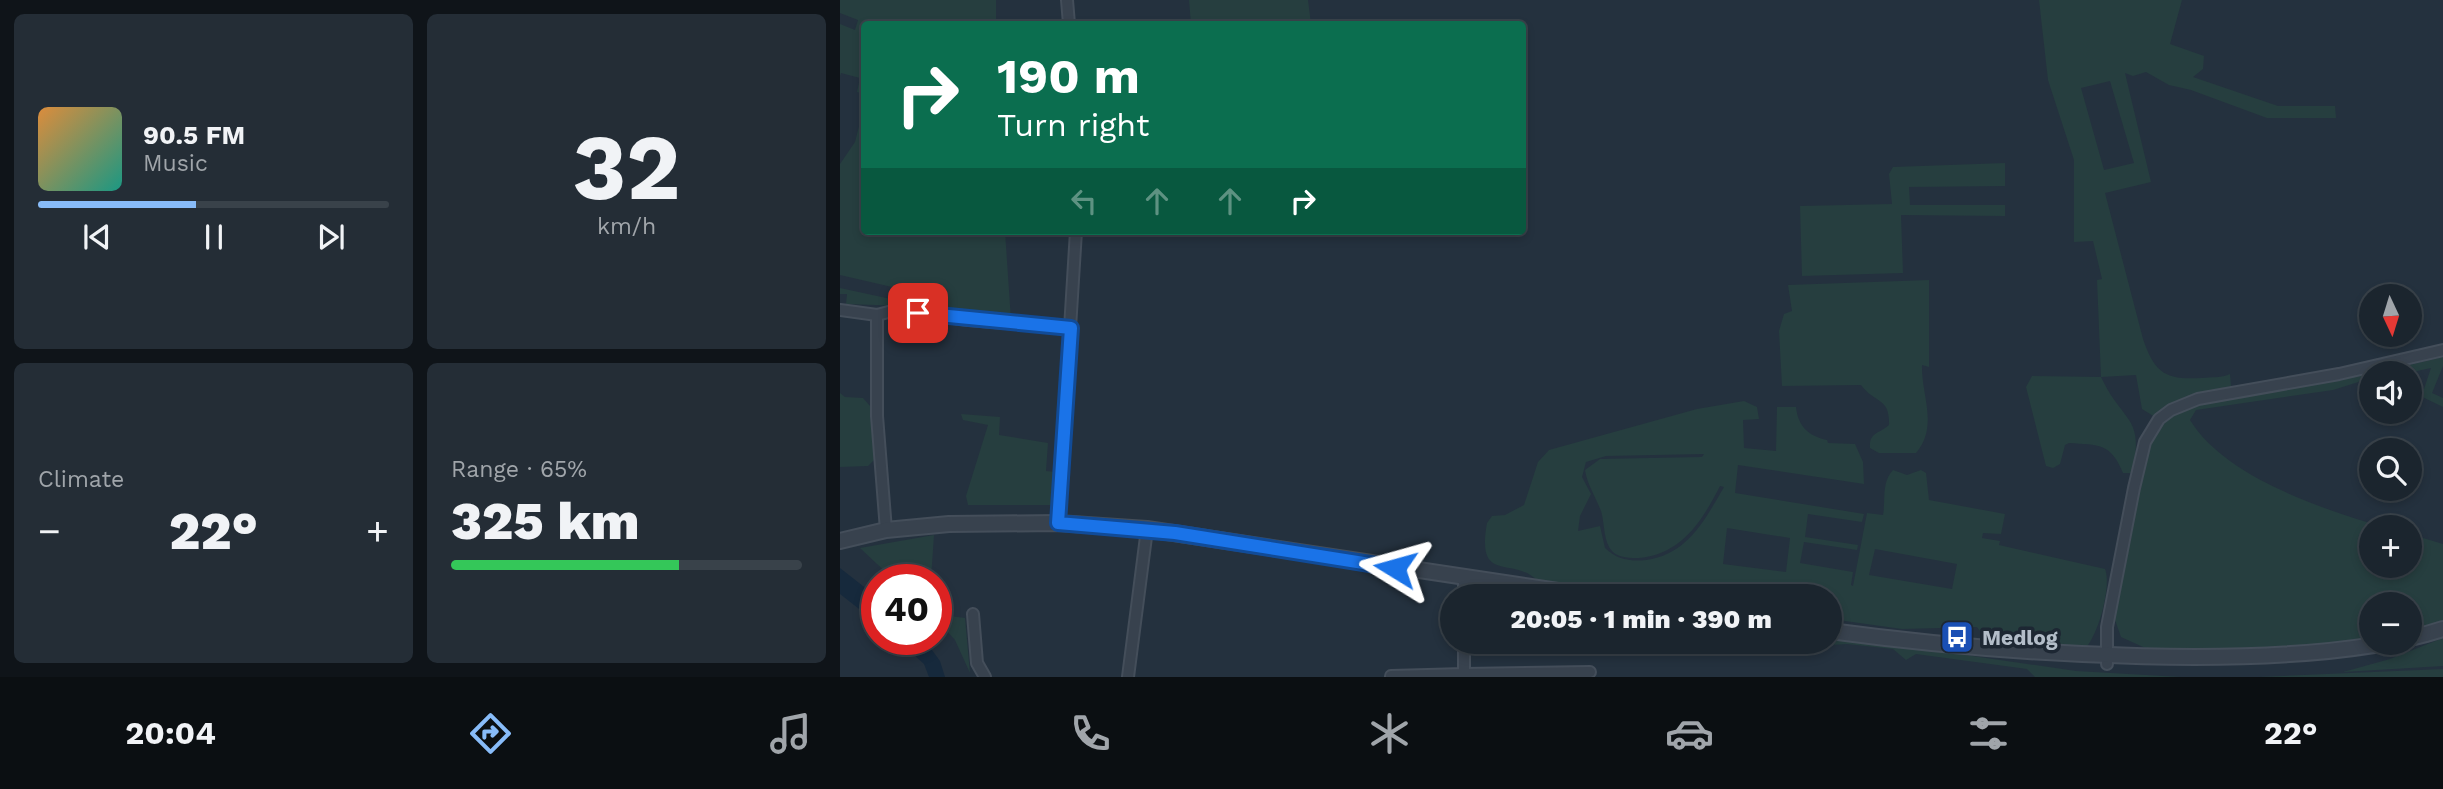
<!DOCTYPE html>
<html lang="en">
<head>
<meta charset="utf-8">
<style>
	:root { --surface:#1b252e; --page:#242d36; --text:#f1f3f6; --muted:#a0a5aa; --line:#39424a; --accent:#88bcf9 }
	body { margin:0; font-family:"Work Sans",sans-serif; background:var(--page); color:var(--text); height:100vh; display:flex; flex-direction:column; font-size:26px; white-space:nowrap }
	* { box-sizing:border-box; margin:0 }
	p { font-size:23px; color:var(--muted) }
	.icon { flex:none; width:38px; height:38px; fill:none; stroke:currentColor; stroke-width:2; stroke-linecap:round; stroke-linejoin:round }
	.map { position:relative; flex:1; overflow:hidden }
	.panel { display:flex; flex-direction:column; gap:14px; padding:14px; background:#0f1419; width:840px }
	.panel>* { flex:none }
	.guide { position:absolute; left:21px; top:21px; width:665px; height:214px; border-radius:7px; box-shadow:0 4px 10px #0003,0 0 0 2px var(--line); background:#0b6e4f; color:#fff; overflow:hidden }
	.needle { width:46px; rotate:176deg }
	.fabs { position:absolute; left:1519px; top:284px; display:grid; gap:14px }
	.fabs a { display:grid; place-items:center; width:63px; height:63px; border-radius:50%; background:var(--surface); box-shadow:0 4px 10px #0003,0 0 0 2px var(--line); font-size:35px }
	.speed { position:absolute; left:21px; top:564px; display:flex; gap:14px; font-size:35px; font-weight:700; text-align:center }
	.speed>* { display:grid; place-content:center; width:91px; height:91px; border-radius:50%; background:var(--surface); box-shadow:0 4px 10px #0003,0 0 0 2px var(--line); line-height:1 }
	.speed .limit { border:10px solid #d22; background:#fff; color:#111 }
	.pin { position:absolute; display:grid; place-items:center; width:60px; height:60px; color:#fff; margin:-30px; border-radius:14px; box-shadow:0 4px 10px #0006 }
	.me { position:absolute; width:77px; margin:-38px; rotate:278deg; stroke-linejoin:round; filter:drop-shadow(0 0 5px #0008) }
	.turn { display:flex; align-items:center; gap:24px; height:147px; padding:0 21px; font-size:32px }
	.turn .icon { width:91px; height:91px; stroke-width:2.5 }
	.turn b { display:block; font-size:49px; line-height:60px }
	.lanes { display:flex; align-items:center; height:66px; padding:0 21px; background:#0003; justify-content:center; gap:35px; direction:ltr }
	.lanes .off { opacity:.35 }
	.big { font-size:52px; font-weight:800; line-height:1.1 }
	.panel .widget { flex:1; display:flex; flex-direction:column; justify-content:center; gap:10px; min-width:0; padding:0 24px; border-radius:10px; background:var(--page) }
	.panel .dial { align-items:center; gap:0 }
	.dial b { font-size:91px; line-height:1 }
	.song { display:flex; align-items:center; gap:21px }
	.cover { width:84px; height:84px; border-radius:10px; background:linear-gradient(135deg,hsl(30 70% 55%),hsl(170 70% 35%)) }
	.played { height:7px; border-radius:4px; background:linear-gradient(90deg,var(--accent) 45%,var(--line) 45%) }
	.keys { display:flex; justify-content:space-around; direction:ltr }
	.heat { display:flex; justify-content:space-between; align-items:center; font-size:38px; direction:ltr }
	.charge { height:10px; border-radius:5px; background:linear-gradient(90deg,#34c759 65%,var(--line) 0) }
	.panel .tiles { flex:1; display:grid; gap:14px; grid-template-columns:repeat(2,1fr) }
	.trip { position:absolute; left:600px; top:584px; width:402px; height:70px; border-radius:35px; background:var(--surface); box-shadow:0 4px 10px #0003,0 0 0 2px var(--line); font-weight:800; line-height:70px; text-align:center }
	.menu { display:flex; height:112px; justify-content:space-around; align-items:center; background:#0b0f12; color:var(--muted) }
	.menu .icon { width:49px; height:49px }
	.menu .selected { color:var(--accent) }
	.menu b { font-size:32px; color:var(--text) }
	main { display:flex; flex:1; min-height:0 }
	.map>svg:first-child { display:block }
	.green { fill:#263e3f; fill-rule:evenodd }
	.water { fill:#16293c }
	.lines { fill:none; stroke-linecap:round; stroke-linejoin:round }
	.minor-casing { stroke:#444e5a; stroke-width:14 }
	.tertiary-casing { stroke:#444e5a; stroke-width:18 }
	.minor { stroke:#38424e; stroke-width:10 }
	.tertiary { stroke:#38424e; stroke-width:14 }
	.route-casing { stroke:#114b97; stroke-width:18 }
	.route { stroke:#1a73e8; stroke-width:12 }
	.labels { text-anchor:middle; dominant-baseline:central; stroke-width:7; stroke-linejoin:round; paint-order:stroke }
	.poi-label { font-size:21px; font-weight:bold; fill:#b3bdc9; stroke:#1d2733; text-anchor:start }
</style>
</head>
<body>
<main>
<section class="panel">
<div class="tiles">
<div class="widget">
<div class="song"><i class="cover"></i><div><b>90.5 FM</b><p>Music</p></div></div>
<div class="played"></div>
<div class="keys"><svg class="icon" aria-label="previous" viewBox="0 0 24 24"><path d="M18 5L8 12l10 7zM5 5v14"/></svg><svg class="icon" aria-label="pause" viewBox="0 0 24 24"><path d="M8 5v14M16 5v14"/></svg><svg class="icon" aria-label="next" viewBox="0 0 24 24"><path d="M6 5l10 7-10 7zM19 5v14"/></svg></div>
</div>
<div class="widget dial"><b>32</b><p>km/h</p></div>
<div class="widget"><p>Climate</p>
<div class="heat"><a>−</a><b class="big">22°</b><a>+</a></div>
</div>
<div class="widget"><p>Range · 65%</p><b class="big">325 km</b><div class="charge"></div></div>
</div>
</section>
<div class="map">
<svg width="1603" height="677" viewBox="0 0 1603 677">
	<rect width="100%" height="100%" fill="#24313e"/>
	<path class="green" d="M0 0H156V24H65L47 20 45 24H24V94L17 92 20 78 1 73 0 76V24L15 30 18 20 0 13Z
		M349 0H468L471 24H351Z
		M1199 0H1342L1330 44 1364 56 1363 69 1353 77 1438 106H1495L1496 118H1427L1351 90 1329 85 1306 72 1293 76 1285 73 1311 182 1265 193 1303 339C1315 374 1326 380 1362 378 1371 377 1382 378 1390 374L1391 386 1349 396 1315 417 1302 409 1296 375 1261 377C1283 424 1305 415 1292 473H1283C1271 443 1259 445 1229 443L1225 445 1220 464 1213 468 1206 466 1186 387 1192 376 1261 377 1257 280 1262 279 1253 241 1234 242V160L1208 80ZM1270 81 1294 163 1264 170 1241 88Z
		M24 106V231H165L171 320 64 306 6 304 7 294H0V288L88 307 91 296 0 275V164L15 142Z
		M1165 163V186L1069 187 1070 205H1165V216L1061 215 1063 273 962 276 960 206 1052 204 1049 174 1053 167Z
		M1089 280V367L1082 365C1081 395 1099 426 1076 453H1039L1030 448C1029 432 1039 434 1049 425 1050 397 1035 404 1021 385L942 386 939 331 944 314 952 311 948 285Z
		M1603 357V366L1592 393 1603 398V407L1570 391V385L1584 389 1591 368 1568 373H1535Z
		M1531 374V378L1493 390 1356 410 1350 420C1385 477 1482 509 1543 527H1531V565H1570V534L1603 544V620L1570 636V604H1531V642L1323 656 1281 637 1274 617 1276 596 1311 443 1326 421 1349 406Z
		M0 393 5 397 23 398 30 406 34 460 28 466 0 467Z
		M904 401 917 407 919 419 903 420 904 448 936 451 937 407H956C958 426 968 436 987 440L988 443 1015 444 1023 462 1024 484 898 465 895 493 1024 514 1022 522 968 514 965 537 1018 545 1017 550 964 542 960 563 1013 572 1011 585 1013 586 1027 513 1043 515C1046 500 1041 483 1053 470L1067 475 1081 470 1086 473 1089 500 1165 514 1161 534 1143 533 1142 538 1160 541 1159 545 1265 569C1272 586 1258 637 1244 650 1217 648 1153 651 1137 627L1062 629 991 619 990 597H819L698 581C672 555 636 585 647 523L652 516 665 515 684 505 698 462 709 450 857 409ZM864 454 862 457 760 459 745 470C747 484 756 498 761 511 765 524 763 542 773 552 779 558 791 558 799 558 842 554 862 521 880 486L884 487C864 521 848 554 806 560 791 562 776 559 765 548L760 526 738 531 740 516 751 494 742 477 746 462 766 456ZM887 528 950 538 946 572 883 564ZM1035 549 1117 564 1112 589 1029 575Z
		M121 414 160 417 159 435 208 443 206 471 215 472 213 505H128L126 496 148 425 123 420Z
		M94 535 91 579H53L20 548Z
		M96 614 125 618 130 673 115 640 96 619Z
		M1009 638 1236 671 1341 677H1195L1187 669 1076 654 1066 660 1053 649 1007 644 975 646V642Z
		M1603 638V666L1503 672 1550 659Z
		M1603 669V677H1420Z"/>
	<path class="water" d="M0 568 37 597V623L0 594Z
		M56 639H84L100 661 105 677H89L84 664Z"/>
	<g class="lines">
		<defs>
			<path id="minor" d="M227 0 229 24
				M0 310 37 315V416L46 530
				M37 315 56 310 128 320 231 328
				M218 523 236 231
				M624 597V577
				M133 614 137 663 145 677
				M1267 664V627L1294 488 1305 442 1319 419 1331 410 1358 399 1499 374 1603 350
				M624 674 750 672
				M551 676 624 674V642
				M288 677 307 529"/>
			<path id="tertiary" d="M0 541 46 530 109 524 218 523 307 529 758 597
				M990 631C1154 653 1457 677 1603 629"/>
		</defs>
		<use href="#minor" class="minor-casing"/>
		<use href="#tertiary" class="tertiary-casing"/>
		<use href="#minor" class="minor"/>
		<use href="#tertiary" class="tertiary"/>
	</g>
	<g class="lines">
		<defs>
			<path id="route" d="M78 313 231 328 218 523 335 533 555 568"/>
		</defs>
		<use href="#route" class="route-casing"/>
		<use href="#route" class="route"/>
	</g>
	<defs>
		<symbol id="bus-square" viewBox="-11 -11 22 22"><rect x="-9" y="-9" width="18" height="18" rx="4" fill="#1a4fb4" stroke="#1d2733"/><path d="M-5-6H5V4H4V6H2V4H-2V6H-4V4H-5ZM-3.5-4V0h7V-4ZM-3.5 1.2v1.5H-2V1.2ZM2 1.2v1.5H3.5V1.2Z" fill="#fff"/></symbol>
	</defs>
	<g fill-rule="evenodd">
		<use href="#bus-square" x="1098" y="618" width="38" height="38"/>
	</g>
	<g class="labels">
		<g class="poi-label">
			<text x="1142" y="637">Medlog</text>
		</g>
	</g>
</svg>
<div class="fabs">
<a><svg class="needle" viewBox="-14 -14 28 28"><path d="M0-13l5 13h-10z" fill="#e53935"/><path d="M0 13l5-13h-10z" fill="#a0a5aa"/></svg></a>
<a><svg class="icon" aria-label="sound" viewBox="0 0 24 24"><path d="M4 9h4l5-4v14l-5-4H4zM17 9q2 3 0 6"/></svg></a>
<a><svg class="icon" aria-label="search" viewBox="0 0 24 24"><circle cx="10" cy="10" r="6"/><path d="M15 15l6 6"/></svg></a>
<a>+</a>
<a>−</a>
</div>
<div class="speed"><div class="limit">40</div></div>
<div class="pin" style="left:78px;top:313px;background:#d93025"><svg class="icon" aria-label="arrive" viewBox="0 0 24 24"><path d="M6 21V4h12l-3 4 3 4H6"/></svg></div>
<svg class="me" style="left:555px;top:568px" viewBox="-20 -20 40 40"><path d="M0-17L14 15 0 8-14 15z" fill="#1a73e8" stroke="#fff" stroke-width="4"/></svg>
<div class="trip">20:05 · 1 min · 390 m</div>
<div class="guide">
<div class="turn"><svg class="icon" aria-label="right" viewBox="0 0 24 24"><path d="M7 20v-9h11M14 6l5 5-5 5"/></svg><div><b>190 m</b>Turn right</div></div>
<div class="lanes"><svg class="icon off" aria-label="left" viewBox="0 0 24 24"><path d="M17 20v-9H6M10 6l-5 5 5 5"/></svg><svg class="icon off" aria-label="ahead" viewBox="0 0 24 24"><path d="M12 20V5M6 11l6-6 6 6"/></svg><svg class="icon off" aria-label="ahead" viewBox="0 0 24 24"><path d="M12 20V5M6 11l6-6 6 6"/></svg><svg class="icon" aria-label="right" viewBox="0 0 24 24"><path d="M7 20v-9h11M14 6l5 5-5 5"/></svg></div>
</div>
</div>
</main>
<nav class="menu">
<b>20:04</b>
<svg class="icon selected" aria-label="directions" viewBox="0 0 24 24"><path d="M12 3l9 9-9 9-9-9zM9 14v-3h6M13 9l2 2-2 2"/></svg>
<svg class="icon" aria-label="music" viewBox="0 0 24 24"><path d="M9 18V5l10-2v13"/><circle cx="6" cy="18" r="3"/><circle cx="16" cy="16" r="3"/></svg>
<svg class="icon" aria-label="phone" viewBox="0 0 24 24"><path d="M5 4h4l2 5-3 2q2 4 5 5l2-3 5 2v4C11 20 4 13 5 4z"/></svg>
<svg class="icon" aria-label="climate" viewBox="0 0 24 24"><path d="M12 3v18M4 7l16 10M4 17L20 7"/></svg>
<svg class="icon" aria-label="car" viewBox="0 0 24 24"><path d="M5 17H2v-5l4-1 3-4h7l3 4 3 1v5h-3M9 17h6M6 11h13"/><circle cx="7" cy="17" r="2"/><circle cx="17" cy="17" r="2"/></svg>
<svg class="icon" aria-label="filters" viewBox="0 0 24 24"><path d="M4 7h16M4 17h16"/><circle cx="9" cy="7" r="2"/><circle cx="15" cy="17" r="2"/></svg>
<b>22°</b>
</nav>
</body>
</html>
